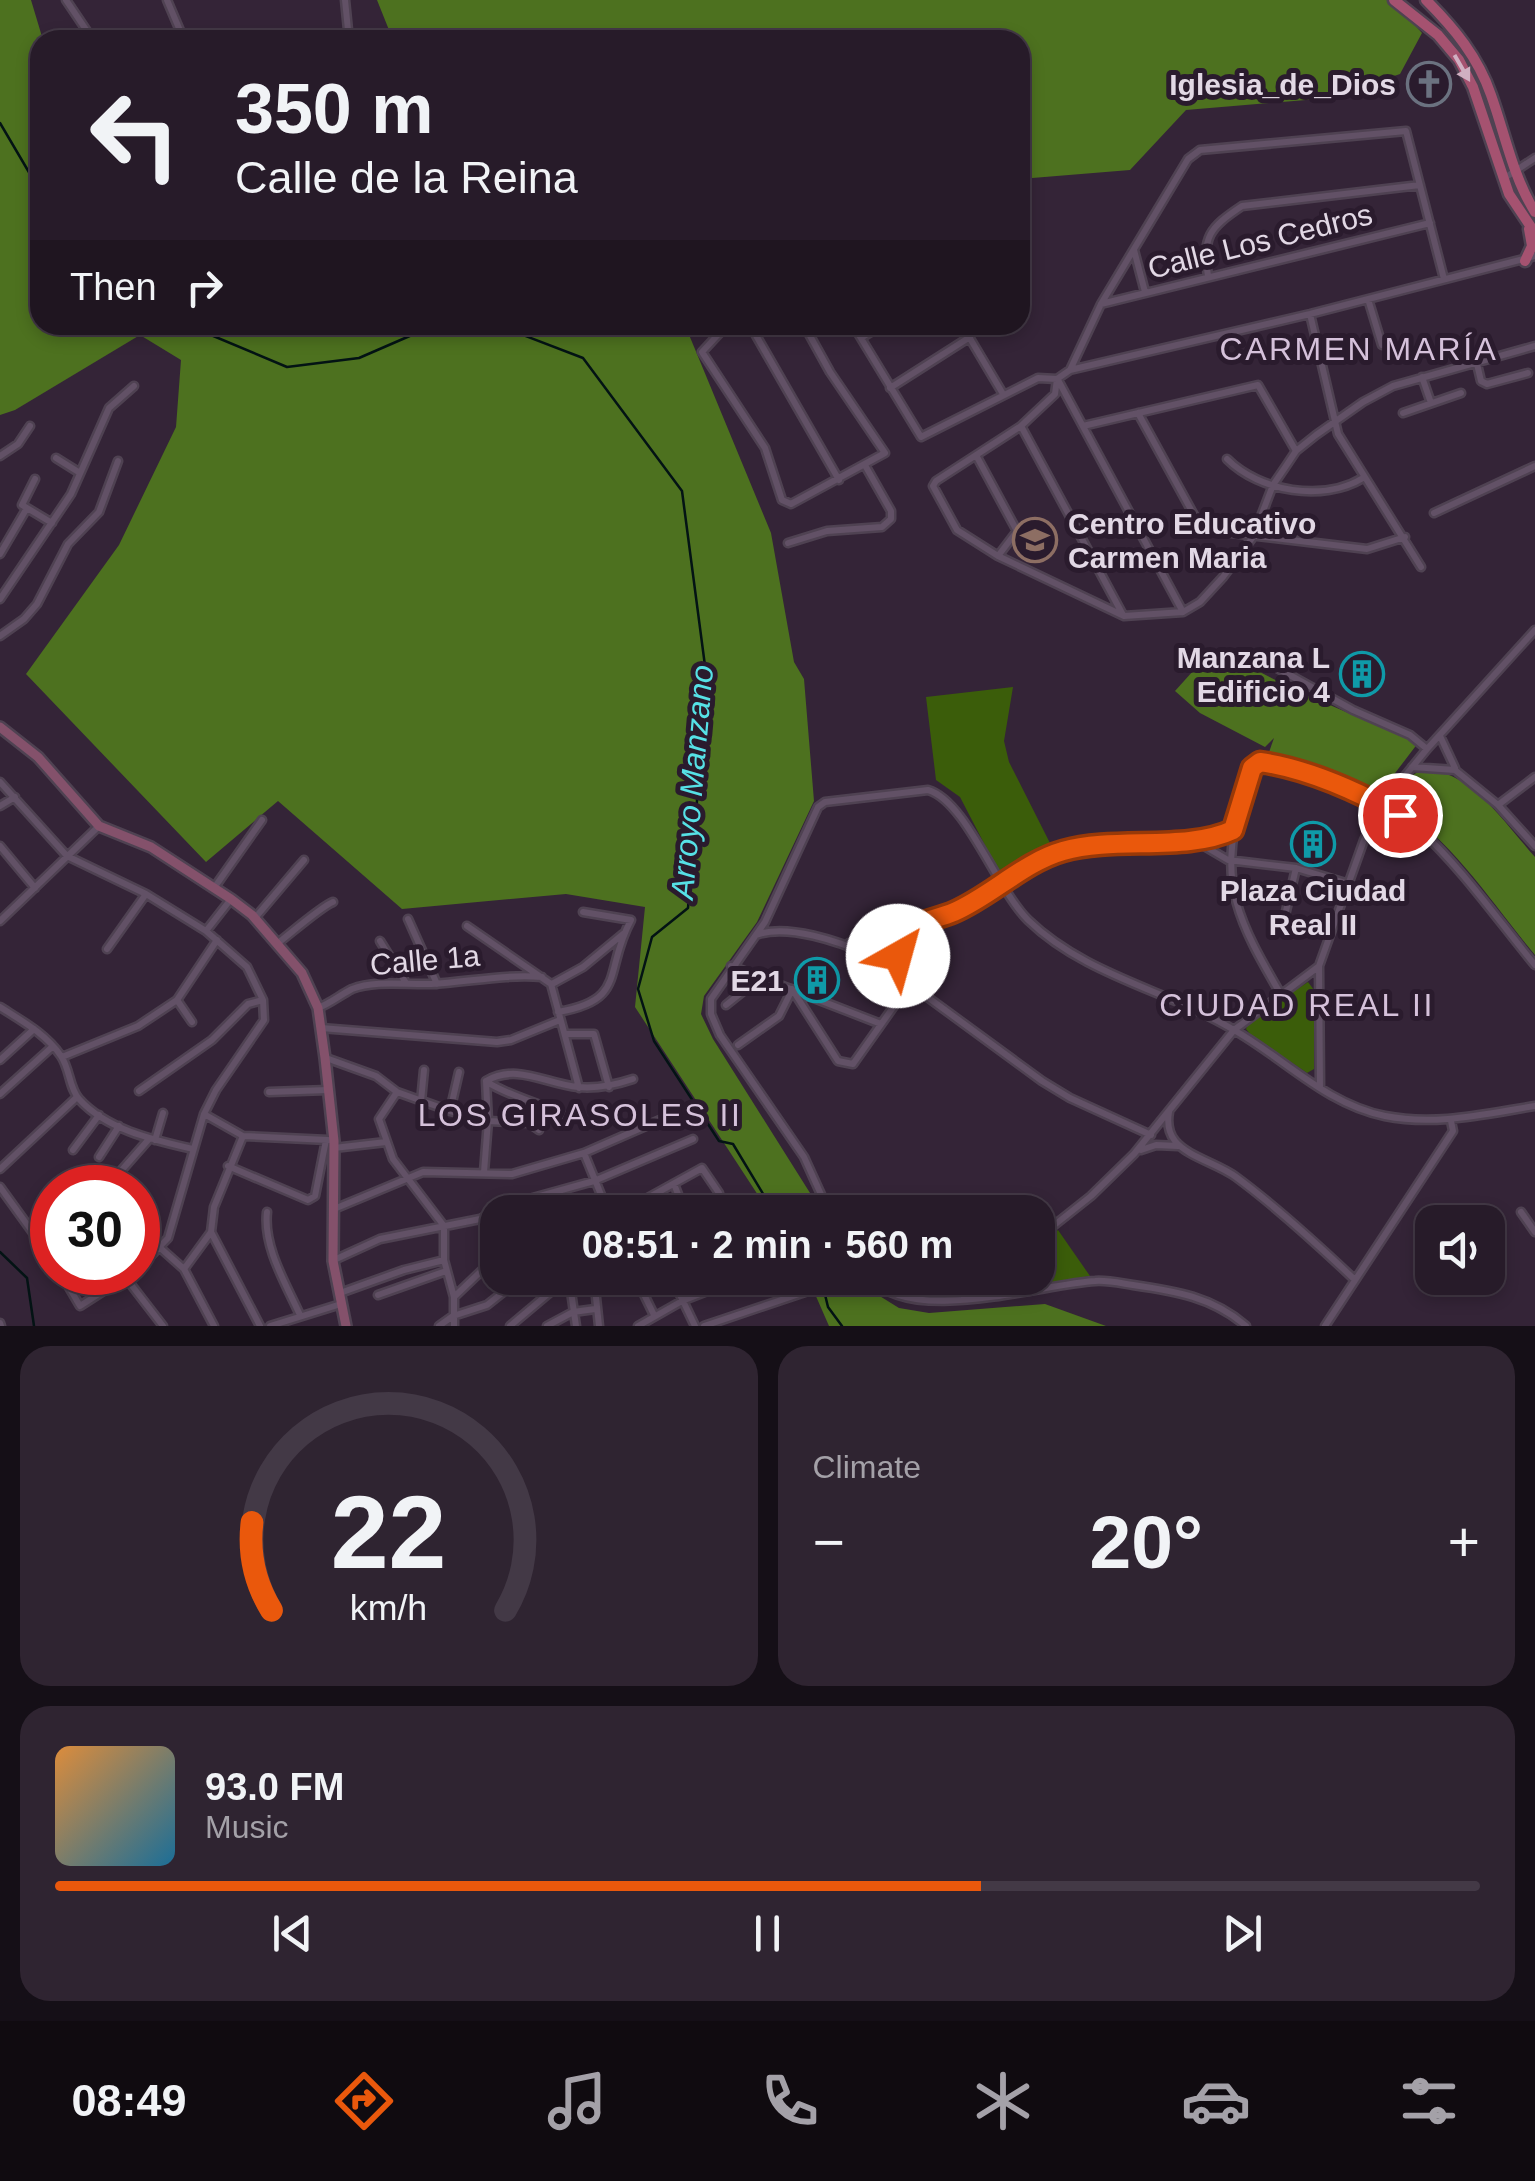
<!DOCTYPE html>
<html lang="en">
<head>
<meta charset="utf-8">
<style>
	:root { --surface:#271b29; --page:#2f2431; --text:#f1f3f6; --muted:#a4a1a8; --line:#433946; --accent:#ea580c }
	body { margin:0; font-family:Arial,sans-serif; background:var(--page); color:var(--text); height:100vh; display:flex; flex-direction:column; font-size:38px; white-space:nowrap }
	* { box-sizing:border-box; margin:0 }
	p { font-size:32px; color:var(--muted) }
	.icon { flex:none; width:55px; height:55px; fill:none; stroke:currentColor; stroke-width:2; stroke-linecap:round; stroke-linejoin:round }
	.map { position:relative; height:1326px; overflow:hidden }
	.details { display:flex; flex-direction:column; gap:20px; padding:20px; background:#150f17; flex:1 }
	.details>* { flex:none }
	.guide { position:absolute; left:30px; top:30px; width:1000px; height:305px; border-radius:30px; box-shadow:0 5px 15px #0003,0 0 0 2px var(--line); background:#271b29; color:var(--text); overflow:hidden }
	.buttons { position:absolute; left:1415px; top:1205px; display:grid; gap:20px }
	.buttons a { display:grid; place-items:center; width:90px; height:90px; border-radius:20px; background:var(--surface); box-shadow:0 5px 15px #0003,0 0 0 2px var(--line); font-size:50px }
	.speed { position:absolute; left:30px; top:1165px; display:flex; gap:20px; font-size:50px; font-weight:700; text-align:center }
	.speed>* { display:grid; place-content:center; width:130px; height:130px; border-radius:50%; background:var(--surface); box-shadow:0 5px 15px #0003,0 0 0 2px var(--line); line-height:1 }
	.speed .limit { border:15px solid #d22; background:#fff; color:#111 }
	.pin { position:absolute; display:grid; place-items:center; width:85px; height:85px; color:#fff; margin:-42px; border:5px solid #fff; border-radius:50%; box-shadow:0 2px 10px #0007 }
	.me { position:absolute; width:110px; margin:-55px; rotate:38deg; stroke-linejoin:round; filter:drop-shadow(0 0 8px #0008) }
	.turn { display:flex; align-items:center; gap:35px; height:210px; padding:0 40px; font-size:45px }
	.turn .icon { width:130px; height:130px; stroke-width:2.5 }
	.turn b { display:block; font-size:70px; line-height:85px }
	.then { display:flex; align-items:center; height:95px; padding:0 40px; background:#0003; gap:20px; font-size:38px }
	.big { font-size:75px; font-weight:800; line-height:1.1 }
	.details .widget { flex:1; display:flex; flex-direction:column; justify-content:center; gap:15px; min-width:0; padding:0 35px; border-radius:30px; background:var(--page) }
	.details .dial { align-items:center; gap:0 }
	.dial svg { height:260px; overflow:visible; fill:none; stroke:var(--line); stroke-width:7; stroke-linecap:round; text-anchor:middle }
	.dial text { fill:var(--text); stroke:none }
	.song { display:flex; align-items:center; gap:30px }
	.cover { width:120px; height:120px; border-radius:15px; background:linear-gradient(135deg,hsl(30 70% 55%),hsl(200 70% 35%)) }
	.played { height:10px; border-radius:5px; background:linear-gradient(90deg,var(--accent) 65%,var(--line) 65%) }
	.keys { display:flex; justify-content:space-around; direction:ltr }
	.heat { display:flex; justify-content:space-between; align-items:center; font-size:55px; direction:ltr }
	.details .tiles { flex:1; display:grid; gap:20px; grid-template-columns:1fr 1fr }
	.widget:last-child { grid-column:span 2 }
	.trip { position:absolute; left:480px; top:1195px; width:575px; height:100px; border-radius:30px; background:var(--surface); box-shadow:0 5px 15px #0003,0 0 0 2px var(--line); font-weight:800; line-height:100px; text-align:center }
	.tabs { display:flex; height:160px; justify-content:space-around; align-items:center; background:#100b10; color:var(--muted) }
	.tabs .icon { width:70px; height:70px }
	.tabs .active { color:var(--accent) }
	.tabs b { font-size:45px; color:var(--text) }
	.map>svg:first-child { display:block }
	.green { fill:#3b5d0a }
	.forest { fill:#4d711f }
	.lines { fill:none; stroke-linecap:round; stroke-linejoin:round }
	.stream { stroke:#031314; stroke-width:2.5 }
	.street-casing { stroke:#4f4252; stroke-width:11 }
	.secondary-casing { stroke:#4f4252; stroke-width:14 }
	.primary-casing { stroke:#4f4252; stroke-width:15 }
	.street { stroke:#625166; stroke-width:6 }
	.secondary { stroke:#84516b; stroke-width:9 }
	.primary { stroke:#a55270; stroke-width:10 }
	.oneway { fill:#d0b0c2 }
	.route-casing { stroke:#983908; stroke-width:25 }
	.route { stroke:#ea580c; stroke-width:18 }
	.labels { text-anchor:middle; dominant-baseline:central; stroke-width:10; stroke-linejoin:round; paint-order:stroke }
	.poi-label { font-size:30px; font-weight:bold; fill:#e2d8e5; stroke:#2a1b2d; text-anchor:end }
	.street-label { font-size:30px; fill:#e2d8e5; stroke:#2a1b2d }
	.neighbourhood-label { font-size:32px; letter-spacing:2.5px; fill:#d5c1da; stroke:#2a1b2d }
	.water-label { font-size:32px; font-style:italic; fill:#56e1e6; stroke:#2a1b2d }
</style>
</head>
<body>
<div class="map">
<svg width="1535" height="1326" viewBox="0 0 1535 1326">
	<rect width="100%" height="100%" fill="#342437"/>
	<path class="green" d="M1013 687 1004 741 1009 762 1055 853 1002 878 960 797 936 780 926 697Z
		M1308 982 1314 990V1069L1307 1073 1251 1035 1246 1029 1250 1020Z
		M1058 1230 1090 1276 1004 1291 998 1288V1278H1038V1245Z"/>
	<path class="forest" d="M0 0H31L43 40H40V325H685L771 533 794 662 804 679 814 801 757 922 704 996 701 1014 713 1039 822 1212H769L635 1007 645 907 566 894 402 909 278 801 206 862 26 674 119 545 176 427 181 360 140 335 15 410 0 415Z
		M377 0H1392L1422 33 1400 74 1330 98 1186 110 1130 170 1020 179V40H393Z
		M1225 654 1295 690 1418 743 1386 785 1378 790 1268 755 1274 738 1265 747 1200 713 1175 691 1193 671Z
		M1423 769C1470 769 1507 826 1535 857V955C1492 903 1452 840 1394 803V796L1411 776Z
		M808 1278H862L870 1290 899 1308 929 1313 1045 1304 1106 1326H829Z"/>
	<g class="lines">
		<path class="stream" d="M0 123 40 191
			M187 325 287 367 359 358 435 325
			M497 325 583 358 682 491 707 681 688 908 652 937 638 989 654 1041 719 1141 733 1144 774 1212
			M0 1252 27 1278 34 1326
			M821 1278 828 1307 842 1326"/>
		<defs>
			<path id="street" d="M66 0 93 40
				M167 0 184 40
				M345 0 349 40
				M1503 179 1535 158
				M1134 250 1145 292
				M1208 276C1202 237 1209 228 1242 206L1420 185
				M1368 299 1382 345
				M1101 304 1430 223
				M1310 314 1338 434 1421 567
				M727 325 702 352 765 448 782 500 791 504 885 453 830 372 804 325
				M750 325 839 480
				M853 325 921 437 1038 378 1057 379
				M962 325 1003 394
				M861 338 882 325
				M1477 364 1481 381 1487 384 1528 373
				M1070 370 1101 304 1188 159 1200 150 1406 131 1444 279
				M1422 377 1431 403
				M1057 379 1055 394 1021 426 936 481 933 486 957 530 998 556 1124 616 1183 612 1200 602 1223 577 1253 537 1273 485 1286 466 1296 451 1316 435 1363 402 1393 386 1535 346
				M1057 379 1070 370 1310 314 1535 256
				M1058 380 1183 612
				M890 388 970 337
				M1138 413 1195 517 1204 527 1223 532 1367 549 1405 537
				M1403 413 1461 393
				M1021 426 1123 615
				M1083 426 1258 385 1296 451
				M0 456 18 444 30 426
				M977 457 1017 531 998 556
				M56 458 80 473
				M1227 459C1260 492 1323 502 1363 478
				M27 508 22 505 35 479
				M1434 513 1535 466
				M788 543 827 531 882 527 891 519V511L866 467
				M0 554 27 508 52 523
				M0 599 71 494 109 408 134 386
				M0 636 24 619 37 604 68 544 99 512 118 461
				M1277 668 1353 710 1410 735 1427 749
				M1440 736 1455 768
				M1412 767 1455 770 1498 805 1535 846
				M0 782 67 856 146 894 206 931 247 967 263 1000 264 1020 216 1090 204 1114 168 1238 138 1269
				M1498 805 1535 777
				M0 806 15 797
				M1194 840 1228 860 1296 868 1349 884
				M0 846 35 888
				M214 888 262 820
				M255 918 304 860
				M408 919 437 984
				M0 921 99 826
				M1283 924 1296 868
				M467 926 551 984 579 1088
				M206 931 231 899
				M756 935C787 923 840 942 870 955L1042 1081 1070 1098 1151 1135
				M380 941 406 983
				M278 943C291 933 322 906 333 902
				M849 943 869 944 899 935
				M107 949 146 894
				M731 966 881 1024
				M906 975 897 949 903 933 955 911 1059 852 1103 843 1193 840 1232 831
				M552 984 583 967 623 934
				M792 989 838 1061 853 1064 911 982
				M1280 993C1240 924 1217 883 1241 803 1245 789 1248 770 1260 762 1313 770 1381 796 1421 831 1460 866 1501 924 1535 965
				M177 1000 192 1022
				M726 1005 751 985 756 975
				M0 1007C22 1021 46 1034 61 1056 70 1069 69 1088 79 1099 107 1130 154 1140 193 1149
				M318 1008C331 1003 340 995 352 989 375 980 407 985 431 984 469 982 504 974 542 977
				M558 1012C628 1000 603 971 631 920L583 912
				M321 1028 497 1042 511 1040 560 1020
				M566 1034H594L609 1087
				M738 1045 779 1016 792 990
				M62 1057 138 1026 177 1000 217 940
				M326 1058 376 1076 397 1092 450 1111 488 1121 529 1123 539 1130
				M0 1060 34 1029
				M486 1081C517 1063 546 1084 578 1087 598 1089 615 1085 633 1079
				M487 1082C509 1096 537 1102 561 1114
				M1320 1087 1319 966 1364 840 1382 804 1427 749 1535 630
				M139 1091 212 1040 248 1004 263 1000
				M269 1092 328 1090
				M397 1092 379 1119 393 1159 444 1226V1260L454 1297V1326
				M0 1094 52 1047
				M421 1101 424 1070
				M450 1111 459 1072
				M1169 1112C1167 1123 1168 1132 1175 1141 1188 1157 1219 1164 1236 1177 1278 1208 1316 1243 1354 1279
				M204 1114 243 1136 328 1140
				M243 1136 214 1207 211 1232 260 1326
				M155 1140 163 1113
				M334 1148 386 1142
				M73 1150 99 1115
				M1141 1150 1156 1145 1178 1146
				M584 1153 608 1212
				M99 1157 119 1126
				M228 1166 308 1200 315 1196 326 1140
				M0 1169 77 1097
				M484 1172 488 1121 486 1081
				M674 1184 685 1212
				M0 1187 52 1259
				M106 1188 149 1139
				M334 1209 423 1172 512 1174 584 1153 685 1109
				M267 1212C263 1247 286 1284 300 1315
				M600 1212 644 1200 702 1168 719 1193 720 1202 695 1212
				M829 1212 804 1157 720 1035 711 1014V999L765 922 818 807 825 802 928 790C966 801 996 888 1028 920 1086 976 1167 990 1234 1030 1285 1059 1326 1104 1385 1116 1436 1126 1484 1114 1535 1106
				M1521 1212 1535 1232
				M1038 1238 1091 1196 1134 1154 1234 1030 1318 967
				M158 1246 184 1269 214 1326
				M334 1260 380 1239 480 1219 511 1204 594 1181 693 1139
				M184 1269 211 1232
				M60 1272 80 1306 133 1272
				M126 1278 163 1326
				M569 1278 576 1326
				M594 1278 599 1326
				M636 1278 654 1315
				M672 1278 695 1326
				M872 1278C910 1326 1042 1284 1095 1281 1107 1280 1120 1283 1133 1285 1175 1291 1213 1297 1246 1326
				M340 1293 404 1270 444 1260
				M378 1295 446 1271
				M454 1297 498 1255
				M964 1298 991 1278
				M0 1323 1 1326
				M270 1326 341 1304
				M439 1326 453 1316 487 1305 521 1278
				M510 1326 567 1278
				M547 1326 573 1312 595 1309
				M638 1326 682 1301 741 1278
				M704 1326 805 1292
				M1325 1326 1453 1131 1451 1121"/>
			<path id="secondary" d="M0 727 38 757 99 826 151 847 231 899 252 915 302 973 318 1008 325 1058 334 1141 333 1261 346 1326"/>
			<path id="primary" d="M1394 0 1438 35 1459 60 1473 87 1509 194 1535 233
				M1426 0C1454 28 1478 57 1491 95 1505 134 1513 177 1535 212
				M1525 261 1532 246 1529 229"/>
		</defs>
		<use href="#street" class="street-casing"/>
		<use href="#secondary" class="secondary-casing"/>
		<use href="#primary" class="primary-casing"/>
		<use href="#street" class="street"/>
		<use href="#secondary" class="secondary"/>
		<use href="#primary" class="primary"/>
	</g>
	<defs><path id="oneway-solid" d="M-6-.8H1V-3.2L6.5 0L1 3.2V.8H-6Z" transform="scale(2.5)"/></defs>
	<use class="oneway" href="#oneway-solid" transform="translate(1462 68) rotate(60)"/>
	<g class="lines">
		<defs>
			<path id="route" d="M898 956 899 938C911 922 935 920 954 912 991 896 1024 862 1063 851 1116 836 1186 852 1233 830L1252 768 1260 762C1309 769 1357 791 1400 815"/>
		</defs>
		<use href="#route" class="route-casing"/>
		<use href="#route" class="route"/>
	</g>
	<defs>
		<symbol id="church-ring" viewBox="-11 -11 22 22"><circle r="9.5" fill="#2a1b2d" stroke="#6b7280" stroke-width="1.5"/><path d="M-1.2-6h2.4v3.5h3.3v2.4h-3.3V6h-2.4V-.1h-3.3v-2.4h3.3Z" fill="#6b7280"/></symbol>
		<symbol id="school-ring" viewBox="-11 -11 22 22"><circle r="9.5" fill="#2a1b2d" stroke="#8d6e63" stroke-width="1.5"/><path d="M0-5L7-2L0 1L-7-2ZM-4 1L0 2.5L4 1V4Q0 6-4 4Z" fill="#8d6e63"/></symbol>
		<symbol id="building-ring" viewBox="-11 -11 22 22"><circle r="9.5" fill="#2a1b2d" stroke="#0f9aa8" stroke-width="1.5"/><path d="M-4-6H4V6H1V3H-1V6H-4ZM-2.5-4.3h1.7v1.8h-1.7ZM.8-4.3h1.7v1.8H.8ZM-2.5-1h1.7V.8h-1.7ZM.8-1h1.7V.8H.8Z" fill="#0f9aa8"/></symbol>
	</defs>
	<g fill-rule="evenodd">
		<use href="#church-ring" x="1404" y="59" width="50" height="50"/>
		<use href="#school-ring" x="1010" y="515" width="50" height="50"/>
		<use href="#building-ring" x="1337" y="649" width="50" height="50"/>
		<use href="#building-ring" x="1288" y="819" width="50" height="50"/>
		<use href="#building-ring" x="792" y="955" width="50" height="50"/>
	</g>
	<g class="labels">
		<g class="poi-label">
			<text x="1396" y="84">Iglesia_de_Dios</text>
			<text x="1068" y="523" text-anchor="start">Centro Educativo<tspan x="1068" dy="34">Carmen Maria</tspan></text>
			<text x="1330" y="657">Manzana L<tspan x="1330" dy="34">Edificio 4</tspan></text>
			<text x="1313" y="890" text-anchor="middle">Plaza Ciudad<tspan x="1313" dy="34">Real II</tspan></text>
			<text x="784" y="980">E21</text>
		</g>
		<g class="street-label">
			<text transform="translate(1260 241) rotate(-14)">Calle Los Cedros</text>
			<text transform="translate(425 960) rotate(-5)">Calle 1a</text>
		</g>
		<g class="neighbourhood-label">
			<text x="1359" y="349">CARMEN MARÍA</text>
			<text x="1297" y="1005">CIUDAD REAL II</text>
			<text x="580" y="1115">LOS GIRASOLES II</text>
		</g>
		<g class="water-label">
			<text transform="translate(692 782) rotate(-85)">Arroyo Manzano</text>
		</g>
	</g>
</svg>
<div class="buttons">
<a><svg class="icon" aria-label="sound" viewBox="0 0 24 24"><path d="M4 9h4l5-4v14l-5-4H4zM17 9q2 3 0 6"/></svg></a>
</div>
<div class="speed"><div class="limit">30</div></div>
<div class="pin" style="left:1400px;top:815px;background:#d93025"><svg class="icon" aria-label="arrive" viewBox="0 0 24 24"><path d="M6 21V4h12l-3 4 3 4H6"/></svg></div>
<svg class="me" style="left:898px;top:956px" viewBox="-20 -20 40 40"><circle r="19" fill="#fff"/><path d="M0-13L10 11 0 6-10 11z" fill="#ea580c"/></svg>
<div class="trip">08:51 · 2 min · 560 m</div>
<div class="guide">
<div class="turn"><svg class="icon" aria-label="left" viewBox="0 0 24 24"><path d="M17 20v-9H6M10 6l-5 5 5 5"/></svg><div><b>350 m</b>Calle de la Reina</div></div>
<div class="then">Then<svg class="icon" aria-label="right" viewBox="0 0 24 24"><path d="M7 20v-9h11M14 6l5 5-5 5"/></svg></div>
</div>
</div>
<section class="details">
<div class="tiles">
<div class="widget dial"><svg viewBox="0 0 100 80">
<path d="M14 69A42 42 0 1 1 86 69"/>
<path d="M14 69A42 42 0 0 1 8 42" stroke="#ea580c"/>
<text x="50" y="56" font-size="32" font-weight="700">22</text>
<text x="50" y="72" font-size="11">km/h</text>
</svg></div>
<div class="widget"><p>Climate</p>
<div class="heat"><a>−</a><b class="big">20°</b><a>+</a></div>
</div>
<div class="widget">
<div class="song"><i class="cover"></i><div><b>93.0 FM</b><p>Music</p></div></div>
<div class="played"></div>
<div class="keys"><svg class="icon" aria-label="previous" viewBox="0 0 24 24"><path d="M18 5L8 12l10 7zM5 5v14"/></svg><svg class="icon" aria-label="pause" viewBox="0 0 24 24"><path d="M8 5v14M16 5v14"/></svg><svg class="icon" aria-label="next" viewBox="0 0 24 24"><path d="M6 5l10 7-10 7zM19 5v14"/></svg></div>
</div>
</div>
</section>
<nav class="tabs">
<b>08:49</b>
<svg class="icon active" aria-label="directions" viewBox="0 0 24 24"><path d="M12 3l9 9-9 9-9-9zM9 14v-3h6M13 9l2 2-2 2"/></svg>
<svg class="icon" aria-label="music" viewBox="0 0 24 24"><path d="M9 18V5l10-2v13"/><circle cx="6" cy="18" r="3"/><circle cx="16" cy="16" r="3"/></svg>
<svg class="icon" aria-label="phone" viewBox="0 0 24 24"><path d="M5 4h4l2 5-3 2q2 4 5 5l2-3 5 2v4C11 20 4 13 5 4z"/></svg>
<svg class="icon" aria-label="climate" viewBox="0 0 24 24"><path d="M12 3v18M4 7l16 10M4 17L20 7"/></svg>
<svg class="icon" aria-label="car" viewBox="0 0 24 24"><path d="M5 17H2v-5l4-1 3-4h7l3 4 3 1v5h-3M9 17h6M6 11h13"/><circle cx="7" cy="17" r="2"/><circle cx="17" cy="17" r="2"/></svg>
<svg class="icon" aria-label="filters" viewBox="0 0 24 24"><path d="M4 7h16M4 17h16"/><circle cx="9" cy="7" r="2"/><circle cx="15" cy="17" r="2"/></svg>
</nav>
</body>
</html>
